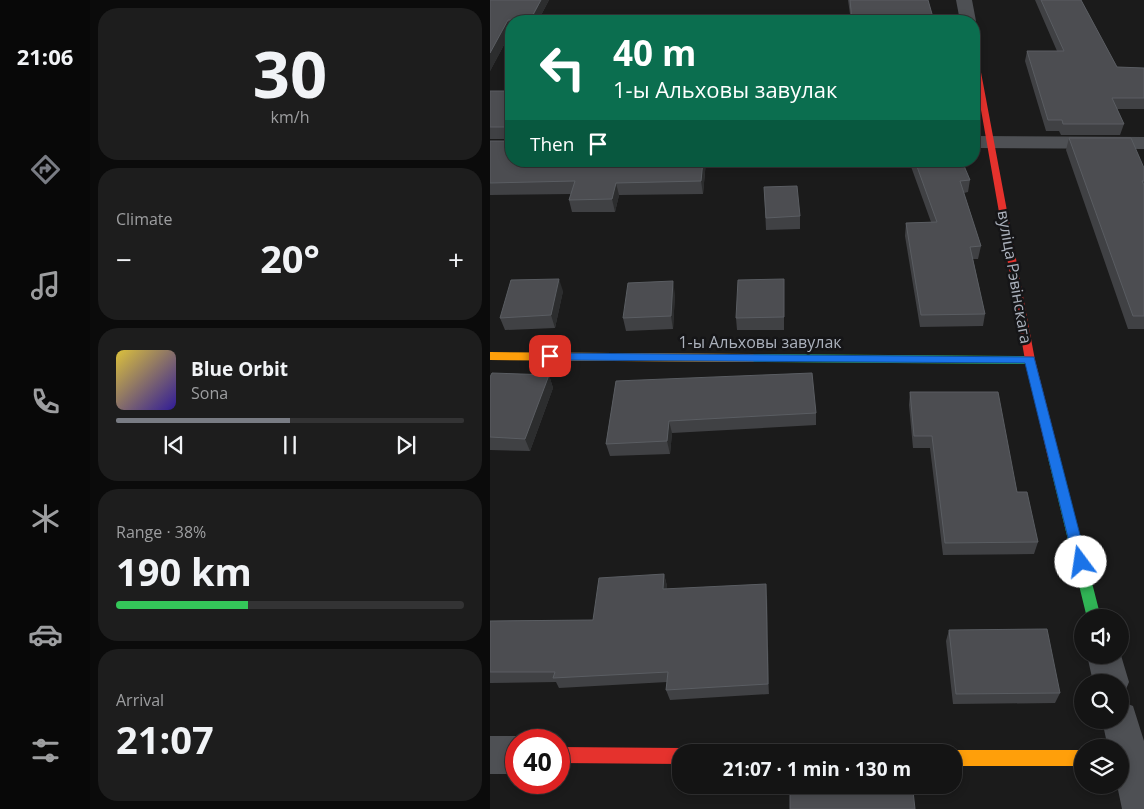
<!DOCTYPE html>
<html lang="en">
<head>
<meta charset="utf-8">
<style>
	:root { --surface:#141414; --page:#1d1d1d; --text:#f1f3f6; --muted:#9d9ea0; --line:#333334; --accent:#797c84 }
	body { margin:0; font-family:"Open Sans",sans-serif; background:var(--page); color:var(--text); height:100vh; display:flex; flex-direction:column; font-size:19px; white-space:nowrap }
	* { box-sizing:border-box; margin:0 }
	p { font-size:16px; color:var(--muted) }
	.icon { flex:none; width:28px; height:28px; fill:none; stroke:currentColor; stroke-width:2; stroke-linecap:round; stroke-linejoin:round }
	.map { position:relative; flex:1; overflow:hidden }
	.sheet { display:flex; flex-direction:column; gap:8px; padding:8px; background:#0b0b0b; width:400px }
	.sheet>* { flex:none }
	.top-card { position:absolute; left:15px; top:15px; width:475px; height:152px; border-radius:20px; box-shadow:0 2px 8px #0003,0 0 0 1px var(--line); background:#0b6e4f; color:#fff; overflow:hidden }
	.fabs { position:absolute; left:584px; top:609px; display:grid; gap:10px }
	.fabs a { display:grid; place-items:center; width:55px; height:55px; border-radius:50%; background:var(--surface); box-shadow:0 2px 8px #0003,0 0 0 1px var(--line); font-size:25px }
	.speed { position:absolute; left:15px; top:729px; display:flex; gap:10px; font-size:25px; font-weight:700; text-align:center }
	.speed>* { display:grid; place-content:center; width:65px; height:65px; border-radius:50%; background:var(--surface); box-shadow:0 2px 8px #0003,0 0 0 1px var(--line); line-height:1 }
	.speed .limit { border:8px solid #d22; background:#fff; color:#111 }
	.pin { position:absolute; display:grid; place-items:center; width:42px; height:42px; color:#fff; margin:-21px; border-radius:10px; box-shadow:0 2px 8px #0006 }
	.me { position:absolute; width:55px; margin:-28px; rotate:346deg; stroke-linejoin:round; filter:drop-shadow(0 0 4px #0008) }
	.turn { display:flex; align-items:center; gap:18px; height:105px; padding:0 25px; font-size:22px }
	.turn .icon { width:65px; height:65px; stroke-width:2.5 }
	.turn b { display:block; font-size:35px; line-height:42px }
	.then { display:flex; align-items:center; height:48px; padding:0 25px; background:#0003; gap:10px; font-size:19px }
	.big { font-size:38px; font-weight:700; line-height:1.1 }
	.sheet .card { flex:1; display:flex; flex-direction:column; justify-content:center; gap:8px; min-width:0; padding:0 18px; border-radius:20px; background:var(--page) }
	.sheet .dial { align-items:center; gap:0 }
	.dial b { font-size:65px; line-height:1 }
	.song { display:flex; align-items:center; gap:15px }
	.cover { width:60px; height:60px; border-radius:8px; background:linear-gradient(135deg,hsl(50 70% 55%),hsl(250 70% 35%)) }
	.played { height:5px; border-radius:2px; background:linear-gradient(90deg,var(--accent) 50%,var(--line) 50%) }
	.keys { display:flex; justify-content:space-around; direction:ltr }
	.heat { display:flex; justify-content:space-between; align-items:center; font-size:28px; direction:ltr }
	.charge { height:8px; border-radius:4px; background:linear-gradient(90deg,#34c759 38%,var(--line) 0) }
	.trip { position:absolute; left:182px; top:744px; width:290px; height:50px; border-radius:20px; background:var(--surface); box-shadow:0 2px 8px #0003,0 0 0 1px var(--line); font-weight:700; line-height:50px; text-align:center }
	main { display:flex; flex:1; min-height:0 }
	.dock { display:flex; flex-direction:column; width:90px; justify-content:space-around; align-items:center; background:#080808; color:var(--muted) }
	.dock .icon { width:35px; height:35px }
	.dock .selected { color:var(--accent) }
	.dock b { font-size:22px; color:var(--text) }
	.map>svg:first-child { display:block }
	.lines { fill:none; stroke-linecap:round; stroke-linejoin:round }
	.street { fill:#4e5054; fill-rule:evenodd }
	.fast { fill:#30b455; fill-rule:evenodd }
	.slow { fill:#ff9f0a; fill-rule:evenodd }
	.jam { fill:#e5322d; fill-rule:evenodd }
	.wall { fill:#404144 }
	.shaded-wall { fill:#2c2d2e }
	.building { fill:#4c4d51; stroke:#5a5d62 }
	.route { fill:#1a73e8; stroke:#114b97 }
	.labels { text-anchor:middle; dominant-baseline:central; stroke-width:5; stroke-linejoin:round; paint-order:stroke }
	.street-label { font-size:16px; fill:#abb1bc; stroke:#151517 }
</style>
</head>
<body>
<main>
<nav class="dock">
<b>21:06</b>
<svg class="icon selected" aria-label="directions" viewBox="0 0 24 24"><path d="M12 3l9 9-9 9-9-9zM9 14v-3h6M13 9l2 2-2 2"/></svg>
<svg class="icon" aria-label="music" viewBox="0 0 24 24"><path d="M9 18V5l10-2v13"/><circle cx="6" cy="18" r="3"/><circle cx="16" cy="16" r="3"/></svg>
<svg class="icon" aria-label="phone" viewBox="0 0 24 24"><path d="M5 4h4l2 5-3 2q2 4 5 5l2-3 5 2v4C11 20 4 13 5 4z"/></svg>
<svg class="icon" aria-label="climate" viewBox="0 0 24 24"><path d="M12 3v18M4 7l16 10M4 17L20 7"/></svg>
<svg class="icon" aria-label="car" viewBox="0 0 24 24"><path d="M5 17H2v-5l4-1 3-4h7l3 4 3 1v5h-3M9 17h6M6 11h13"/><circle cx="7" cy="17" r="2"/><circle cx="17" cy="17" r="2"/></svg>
<svg class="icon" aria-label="filters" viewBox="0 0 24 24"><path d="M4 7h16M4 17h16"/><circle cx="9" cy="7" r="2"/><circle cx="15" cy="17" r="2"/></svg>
</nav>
<section class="sheet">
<div class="card dial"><b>30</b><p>km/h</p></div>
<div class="card"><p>Climate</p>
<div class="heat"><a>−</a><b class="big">20°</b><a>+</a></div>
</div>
<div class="card">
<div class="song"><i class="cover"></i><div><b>Blue Orbit</b><p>Sona</p></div></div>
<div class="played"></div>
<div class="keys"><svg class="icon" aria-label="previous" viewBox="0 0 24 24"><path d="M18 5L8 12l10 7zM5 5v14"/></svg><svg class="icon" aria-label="pause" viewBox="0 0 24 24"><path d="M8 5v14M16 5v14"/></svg><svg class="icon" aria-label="next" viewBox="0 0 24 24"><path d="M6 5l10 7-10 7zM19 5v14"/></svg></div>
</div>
<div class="card"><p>Range · 38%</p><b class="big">190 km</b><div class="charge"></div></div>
<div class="card"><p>Arrival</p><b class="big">21:07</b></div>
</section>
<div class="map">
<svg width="654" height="809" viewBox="0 0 654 809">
	<rect width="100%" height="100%" fill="#1b1b1b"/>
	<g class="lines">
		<path class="street" d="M466 0H482L486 21 484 24V21H470Z
			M484 136 654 137V149L484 148Z
			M630 652 639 682 634 694 630 696V682H603L597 655H630Z
			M630 701 643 706 654 741V809H632L627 785H630V748H618L612 720H630Z
			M0 736H26L35 740H26V774H0Z"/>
		<path class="fast" d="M263 354 540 356 545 360 540 364 263 362 258 358Z
			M564 453 568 455 570 458 611 618H597L558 458 560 455Z"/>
		<path class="slow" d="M0 352 263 354 268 358 263 362 0 360Z
			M464 750H592V766H464V752H459Z"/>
		<path class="jam" d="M484 49 487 51 545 360 570 458 568 461H560L558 458 535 360 484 70Z
			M69 747 191 748 197 752H191V764L69 763Z"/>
	</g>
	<path class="wall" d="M0 0H59L48 21H21V32L0 71Z
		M358 0H438L444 21H361Z
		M545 0H591L627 67 654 68V109H627L634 124 630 135H571L569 131H556L535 61 537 51H567Z
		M0 91H21V161H216L213 194 129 195 125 212H82L79 200 81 194 0 195V141H19V139H0Z
		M579 138 654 168V329H638L576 150Z
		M419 161H472L480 180 478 192 474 193 491 246 488 259H483L495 314 493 326 430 327 415 236 416 223 441 222Z
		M274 187 310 216V229L276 230Z
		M294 279V330H247L246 318Z
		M73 291 65 328 15 330 10 318Z
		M185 294 183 329 136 331 133 318Z
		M59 375 63 388 40 451 0 450V377Z
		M126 381 326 413V425L182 433 180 454 120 456 116 444Z
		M420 392 527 492 548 542 544 554 453 555 440 448H423L419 405Z
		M174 574 177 586 176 589 277 595 279 694 180 700 176 690 177 682 69 688 66 682 0 683V621L103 620Z
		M459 630 570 693 565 703 463 704 456 641Z"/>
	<path class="shaded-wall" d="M51 0H59L48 21H41Z
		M18 20 21 32 0 71V53Z
		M213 161H216L213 194 211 181Z
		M126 183 129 195 125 212 122 199Z
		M69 279 73 291 65 328 61 315Z
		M183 281 185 294 183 329 181 316Z
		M59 375 63 388 40 451 35 439Z
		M179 421 182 433 180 454 177 441Z
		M174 574 177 586 176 600 173 589Z
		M276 584 277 595 279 694 278 684Z"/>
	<path class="building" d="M0 0H51L40 20H18L0 53Z
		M360 0H438L444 21H362Z
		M551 0H591L627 67 654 68V98H622L634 124H573L572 120H558L537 51H574Z
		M0 91H21V161H213L211 181 126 183 122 199 79 200 85 181 0 183V141H19V127H0Z
		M579 138H641L654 168V181H652L654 185V316H643Z
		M425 161H472L480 180 470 181 491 246 480 247 495 314 431 315 416 223 447 222Z
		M307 186 310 216 276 218 274 187Z
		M69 279 61 315 10 318 21 280Z
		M294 279V317L246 318 248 280Z
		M183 281 181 316 133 318 138 283Z
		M2 373 59 375 35 439 0 437V377Z
		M322 373 326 413 179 421 177 441 116 444 126 381Z
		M420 392H508L527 492H537L548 542 455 543 442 436H424Z
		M174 574 173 589 276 584 278 684 176 690 178 672 63 678 65 672H0V621L103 620 109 578Z
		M557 629 570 693 466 694 459 630Z
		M423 791 425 809H300V794Z"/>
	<path class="route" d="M60 353 544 357 597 562 595 566 591 568 586 566 584 562 535 363 60 360 55 356Z"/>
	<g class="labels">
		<g class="street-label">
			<text transform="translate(525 277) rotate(80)">вуліца Рэвінскага</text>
			<text x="270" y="342">1-ы Альховы завулак</text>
		</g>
	</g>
</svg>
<div class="fabs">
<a><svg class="icon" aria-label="sound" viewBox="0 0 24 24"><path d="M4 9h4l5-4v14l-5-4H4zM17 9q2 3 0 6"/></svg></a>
<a><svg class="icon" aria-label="search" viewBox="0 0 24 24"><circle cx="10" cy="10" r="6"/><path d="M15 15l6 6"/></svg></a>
<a><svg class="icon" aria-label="layers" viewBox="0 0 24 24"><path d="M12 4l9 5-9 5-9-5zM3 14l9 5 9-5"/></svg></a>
</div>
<div class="speed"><div class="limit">40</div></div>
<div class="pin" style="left:60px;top:356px;background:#d93025"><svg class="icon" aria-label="arrive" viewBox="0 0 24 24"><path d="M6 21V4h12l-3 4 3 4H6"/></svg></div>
<svg class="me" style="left:591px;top:562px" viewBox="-20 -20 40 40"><circle r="19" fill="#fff"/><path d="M0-13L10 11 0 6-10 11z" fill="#1a73e8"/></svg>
<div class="trip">21:07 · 1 min · 130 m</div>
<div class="top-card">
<div class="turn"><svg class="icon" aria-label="left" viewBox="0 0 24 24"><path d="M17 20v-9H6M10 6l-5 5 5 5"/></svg><div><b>40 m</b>1-ы Альховы завулак</div></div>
<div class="then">Then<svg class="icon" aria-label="arrive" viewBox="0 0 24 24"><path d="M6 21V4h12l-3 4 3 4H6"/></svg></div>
</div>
</div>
</main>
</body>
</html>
